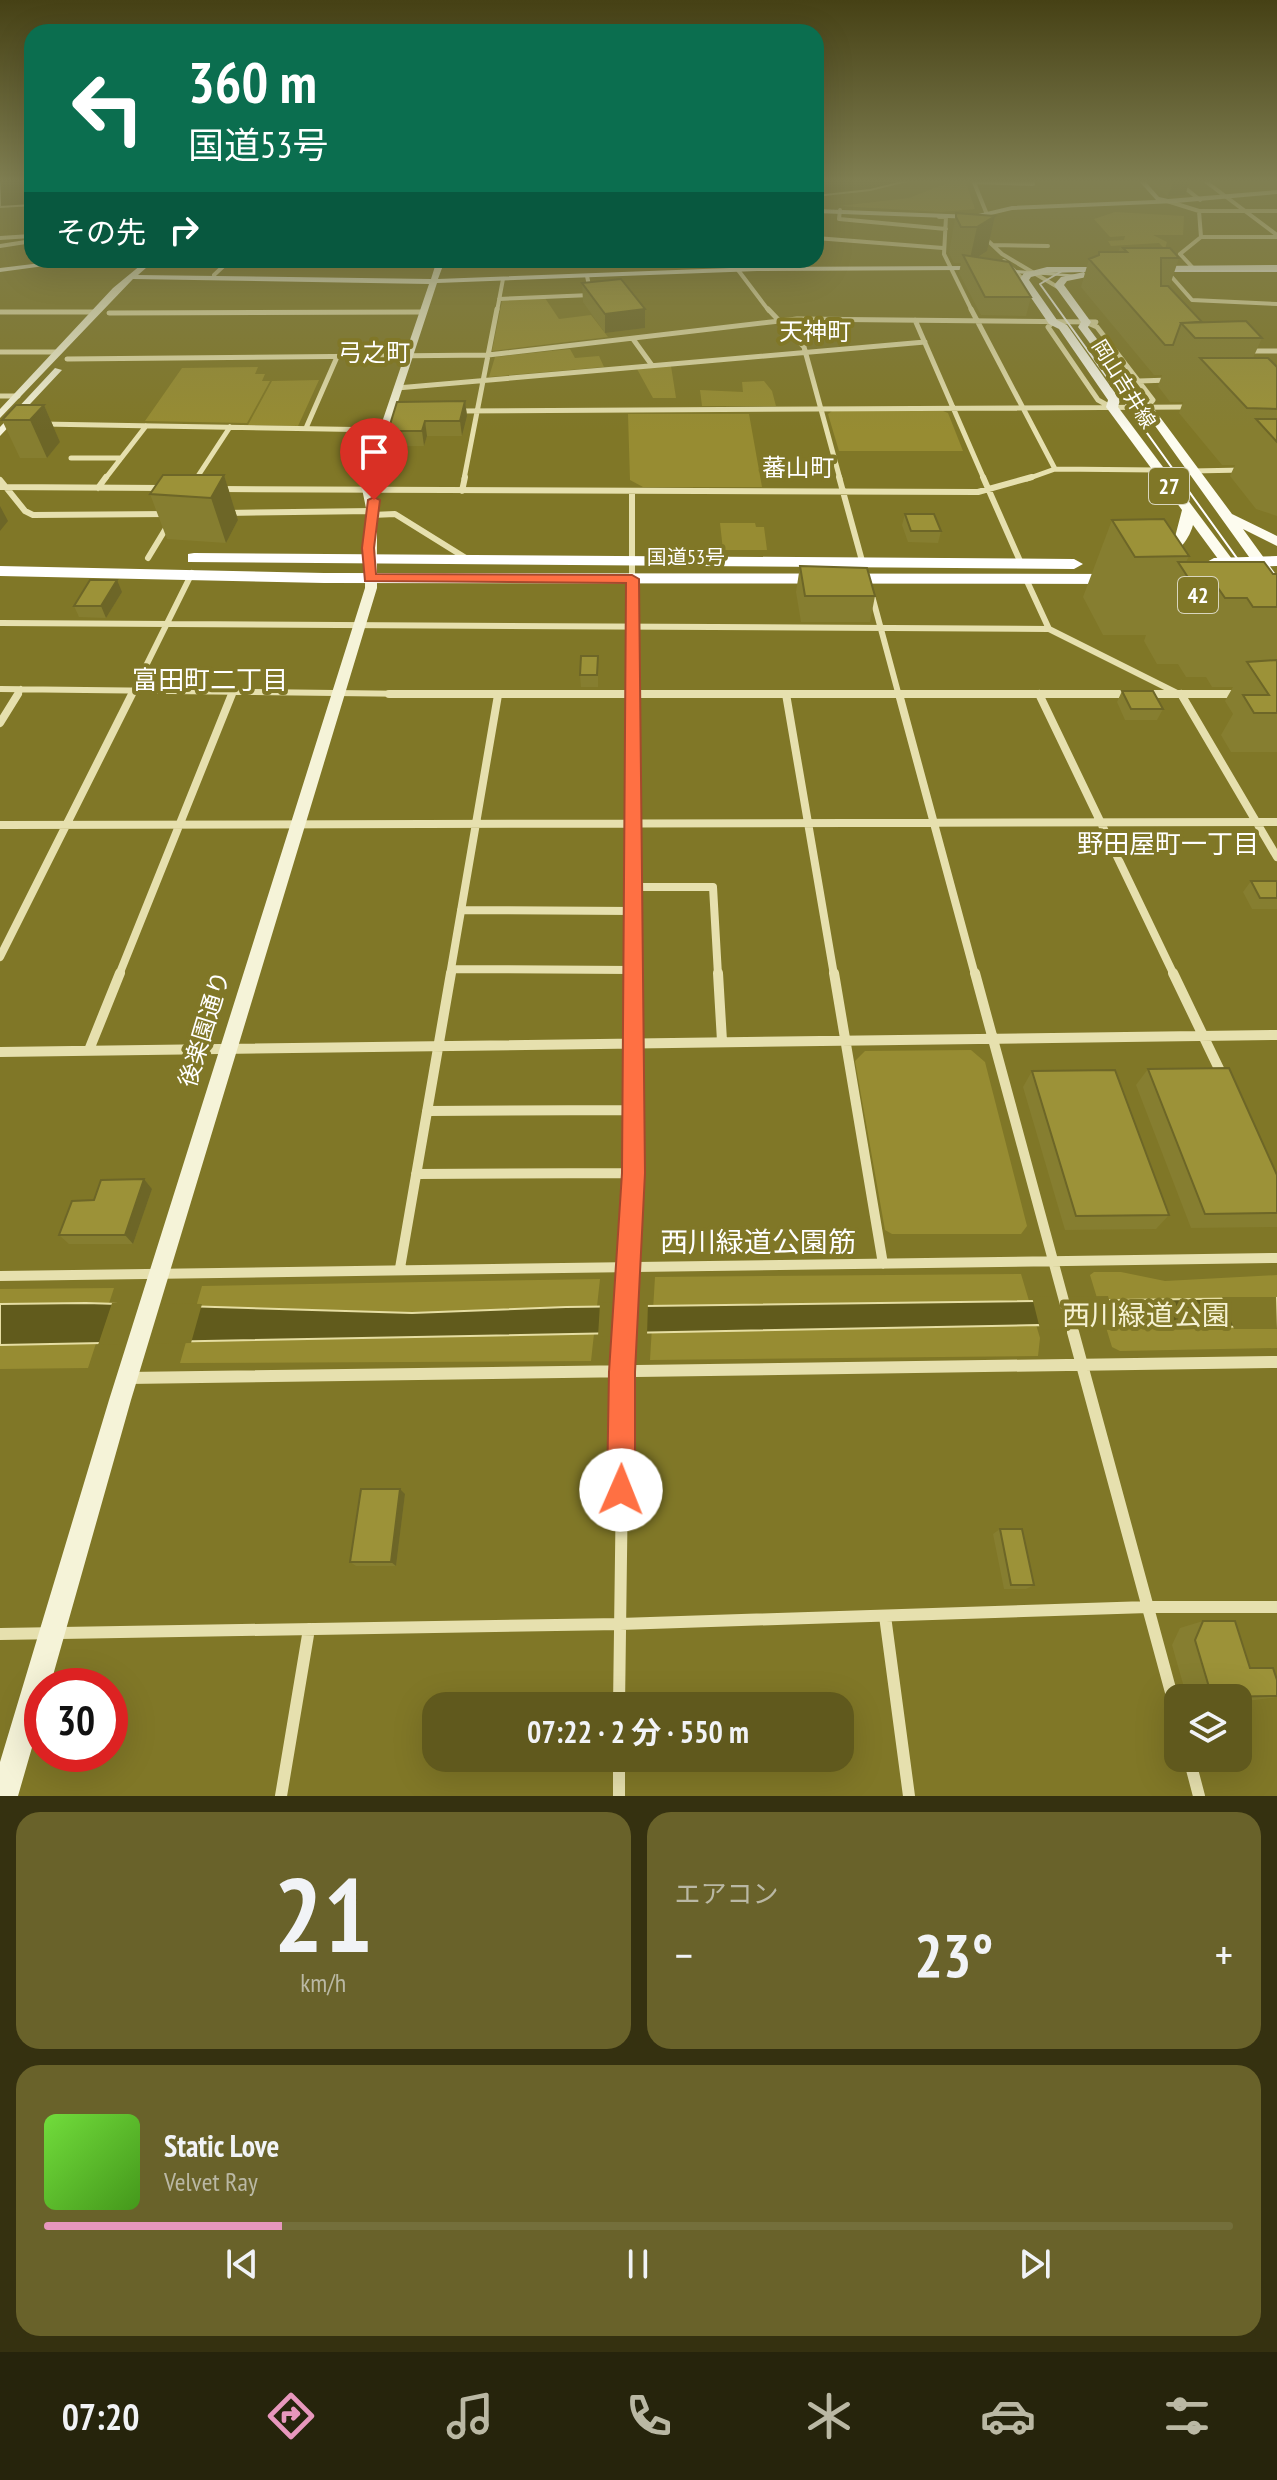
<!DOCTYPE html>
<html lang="ja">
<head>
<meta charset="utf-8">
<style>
	:root { --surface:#60591d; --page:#69622a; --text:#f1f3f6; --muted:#bab8a4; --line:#746f3b; --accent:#e797bd }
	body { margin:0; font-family:"PT Sans Narrow","Noto Sans JP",sans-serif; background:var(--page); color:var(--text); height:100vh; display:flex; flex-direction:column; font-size:30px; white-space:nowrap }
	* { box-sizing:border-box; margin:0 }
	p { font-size:26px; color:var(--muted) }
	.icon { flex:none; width:44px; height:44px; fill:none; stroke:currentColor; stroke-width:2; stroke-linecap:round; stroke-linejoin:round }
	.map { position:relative; height:1796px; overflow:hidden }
	.drawer { display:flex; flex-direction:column; gap:16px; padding:16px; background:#353110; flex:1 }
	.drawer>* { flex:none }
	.top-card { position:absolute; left:24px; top:24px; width:800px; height:244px; border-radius:24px; box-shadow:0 8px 32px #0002; background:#0b6e4f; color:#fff; overflow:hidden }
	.fabs { position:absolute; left:1164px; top:1684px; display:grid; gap:16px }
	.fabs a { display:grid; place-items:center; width:88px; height:88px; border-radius:16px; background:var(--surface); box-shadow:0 8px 32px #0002; font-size:40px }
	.speed { position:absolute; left:24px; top:1668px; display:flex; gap:16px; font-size:40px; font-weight:700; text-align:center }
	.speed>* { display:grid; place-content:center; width:104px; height:104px; border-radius:50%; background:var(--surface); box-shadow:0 8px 32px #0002; line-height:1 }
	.speed .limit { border:12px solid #d22; background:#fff; color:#111 }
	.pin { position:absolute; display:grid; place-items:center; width:68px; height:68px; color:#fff; margin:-82px -34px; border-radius:50% 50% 50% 0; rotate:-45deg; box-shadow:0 0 8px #0007 }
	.pin .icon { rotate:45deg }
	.me { position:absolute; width:88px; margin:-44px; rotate:1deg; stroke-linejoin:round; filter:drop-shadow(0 0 6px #0008) }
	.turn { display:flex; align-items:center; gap:28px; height:168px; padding:0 32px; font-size:36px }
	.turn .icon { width:104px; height:104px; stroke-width:2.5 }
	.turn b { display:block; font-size:56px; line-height:68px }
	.then { display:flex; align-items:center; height:76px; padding:0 32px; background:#0003; gap:16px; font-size:30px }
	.big { font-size:60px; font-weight:700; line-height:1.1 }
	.drawer .tile { flex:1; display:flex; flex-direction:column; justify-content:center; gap:12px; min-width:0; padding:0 28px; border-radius:24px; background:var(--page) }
	.drawer .dial { align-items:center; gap:0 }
	.dial b { font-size:104px; line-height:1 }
	.song { display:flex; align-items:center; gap:24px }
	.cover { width:96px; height:96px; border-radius:12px; background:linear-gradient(135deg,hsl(100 70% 55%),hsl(100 70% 35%)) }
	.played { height:8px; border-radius:4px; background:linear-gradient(90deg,var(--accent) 20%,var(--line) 20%) }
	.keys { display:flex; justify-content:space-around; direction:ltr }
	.heat { display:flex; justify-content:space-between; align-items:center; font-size:44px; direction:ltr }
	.drawer .tiles { flex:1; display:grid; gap:16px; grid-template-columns:1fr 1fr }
	.tile:last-child { grid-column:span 2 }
	.trip { position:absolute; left:422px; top:1692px; width:432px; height:80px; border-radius:24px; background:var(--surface); box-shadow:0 8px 32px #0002; font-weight:700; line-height:80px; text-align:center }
	.tab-bar { display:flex; height:128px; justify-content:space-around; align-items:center; background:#26240c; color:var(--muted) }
	.tab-bar .icon { width:56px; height:56px }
	.tab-bar .current { color:var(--accent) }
	.tab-bar b { font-size:36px; color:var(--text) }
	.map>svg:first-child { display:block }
	.green { fill:#978c32 }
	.water { fill:#615b1c; stroke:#e6dea3; stroke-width:2 }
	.pier { fill:#807727 }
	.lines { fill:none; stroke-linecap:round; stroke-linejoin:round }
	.street-far5 { stroke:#e6e0ae; stroke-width:4 }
	.street-far4 { stroke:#e6e0ae; stroke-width:5 }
	.street-far3 { stroke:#e6e0ae; stroke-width:6 }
	.street-far2 { stroke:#e6e0ae; stroke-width:8 }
	.street-far1 { stroke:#e6e0ae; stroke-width:10 }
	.street { stroke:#e6e0ae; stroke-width:12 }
	.secondary { fill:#f5f3d8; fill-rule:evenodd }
	.primary { fill:#fdfcef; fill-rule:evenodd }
	.highway { fill:#fff; fill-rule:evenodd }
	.tram { stroke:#fff; stroke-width:2 }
	.wall { fill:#867e30 }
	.shaded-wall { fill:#6d6627 }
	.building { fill:#9c9238; stroke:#6d6627; stroke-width:2 }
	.route { fill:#ff7043; stroke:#a6492c; stroke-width:2 }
	.labels { text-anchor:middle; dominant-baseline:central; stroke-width:8; stroke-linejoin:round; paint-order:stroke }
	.far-street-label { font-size:20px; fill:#fff; stroke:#807727 }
	.shield { fill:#807727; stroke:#d9d6be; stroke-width:2 }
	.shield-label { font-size:22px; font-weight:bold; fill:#fff }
	.far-quarter-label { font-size:24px; fill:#fff; stroke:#807727 }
	.street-label { font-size:24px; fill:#fff; stroke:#807727 }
	.neighbourhood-label { font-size:26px; fill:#fff; stroke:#807727 }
	.near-street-label { font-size:28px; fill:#fff; stroke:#807727 }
	.near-park-label { font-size:28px; fill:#f5f1d1; stroke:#807727 }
</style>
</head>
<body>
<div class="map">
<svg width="1277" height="1796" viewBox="0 0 1277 1796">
	<rect width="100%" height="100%" fill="#807727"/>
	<path class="green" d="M955 180H965L975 209 941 212 839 206 909 198Z
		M1115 212 1184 216 1183 235H1153L1167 242 1165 249 1159 243 1111 246 1108 241 1124 240 1125 236 1110 237 1094 219Z
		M545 298 559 319 591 315 608 337 492 351 502 301Z
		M570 349 575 358 599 356 604 367 489 377 495 357Z
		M671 366 676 398H653L637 369Z
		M258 367 255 374H265L262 381H270L247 423 145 421 182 368Z
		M319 380 298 426 248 425 272 381Z
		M764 381 772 391 776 406H702L700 390 743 392 742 382Z
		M832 411H943L948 413 963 451H839L828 414Z
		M628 414H749L762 487H643L630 480Z
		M720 523H755L756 527H764L767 550H723Z
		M971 1050 985 1062 1027 1226 1021 1234H892L885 1230 855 1061 865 1051Z
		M1094 1272H1121L1165 1281 1277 1275V1348L1120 1351 1112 1347 1090 1275Z
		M1021 1274 1040 1338 1038 1356 650 1360 655 1277Z
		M600 1279 591 1361 180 1363 202 1286Z
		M114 1288 88 1368 0 1369V1289Z"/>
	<path class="water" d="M0 180H32V205L0 207Z
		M816 180H911L870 190 816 196Z
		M1277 1298V1327L1038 1325 0 1345V1304L86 1303 412 1313 566 1307Z"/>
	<path class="pier" d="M1108 1296 1118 1330 1040 1329 1032 1297Z
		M1222 1297H1276L1277 1329H1234Z
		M648 1302 647 1336 598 1337 600 1303Z
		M112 1303H157L202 1304 191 1343 98 1345Z"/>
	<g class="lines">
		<path class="street-far5" d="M973 180 986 212
			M1142 180H1163
			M1180 180H1228
			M1205 181 1277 235
			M974 182 1033 184
			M1179 183 1200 200
			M1167 201 1199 211H1277
			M840 210 839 219 946 229
			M1199 211 1201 237
			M939 217H946L944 254 972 311
			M983 236 1002 254 1061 289
			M0 238 31 236
			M816 238 943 248
			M993 245 1048 246
			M0 246 32 241
			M1004 261 1024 280
			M735 266 769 311
			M757 269 758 260
			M1194 269 1180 254 1201 237H1277
			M214 275 230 260
			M1170 275 1192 300 1277 304
			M499 299 591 295 587 276
			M497 311 503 279"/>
		<path class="street-far4" d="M768 309 804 347 840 479
			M971 309 1055 469
			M0 312H95
			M109 313 423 312
			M915 320 984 479
			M1053 322 1048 327 1098 400 1107 405
			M1088 323 1097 327 1153 400 1147 407
			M633 339 651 364
			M1247 351H1277
			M0 352H59
			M67 359 488 355 797 319 1096 322
			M1139 381 1170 380
			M397 388 925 342
			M0 396H18
			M458 411 1188 407
			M42 424 383 430
			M306 428 337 357
			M71 458H121
			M1192 471 1244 470
			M105 479 146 426
			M196 479 230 427
			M464 479 497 309
			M1027 479 1055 469 1157 470"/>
		<path class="street-far3" d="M839 477 864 568
			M983 477 1020 561
			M0 480 25 511 33 515 168 514
			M194 483 198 477
			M0 487 163 488
			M98 488 106 477
			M221 489 978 492 1032 477
			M462 491 465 477
			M632 491V696
			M226 513 373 511
			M372 515 395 514 469 560
			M148 558 168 525
			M1026 579 1049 629
			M871 592 899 696
			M0 623 1049 629 1183 696
			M0 689 498 695 1128 694
			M1146 694H1236
			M17 696 21 689
			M131 696 192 573
			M231 696 233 691"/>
		<path class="street-far2" d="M389 694H1128
			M632 694 633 975
			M786 694 834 975
			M899 694 975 975
			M1039 694 1174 975
			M1146 694H1236
			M1181 694 1277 857
			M0 723 18 694
			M0 825 1277 822
			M633 887H713L718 975
			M461 910 633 911
			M0 957 132 694
			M451 969 632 970
			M119 975 232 694
			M450 975 498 695"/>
		<path class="street-far1" d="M718 973 722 1041
			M834 973 883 1264
			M975 973 1073 1334
			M1173 973 1222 1075
			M89 1050 120 973
			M0 1052 1277 1035
			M427 1111 632 1110
			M416 1174 633 1173
			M400 1268 451 973
			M0 1276 1277 1258
			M624 1334 633 1173V973"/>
		<path class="street" d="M1073 1332 1178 1718
			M127 1378 1277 1362
			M885 1616 909 1796
			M0 1634 620 1624 1148 1607H1277
			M619 1706 624 1332
			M619 1758V1796
			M1189 1758 1199 1796
			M281 1796 309 1629"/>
		<path class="secondary" d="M1138 180H1144L1159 197 1168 199 1277 190V194L1176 203 1012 210 974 219 816 213V209L974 215 1012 206 1156 200Z
			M66 260H89L0 272V268Z
			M147 260H155L138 275 431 279 437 260H445L438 279 757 267 963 266 1080 275 1076 277 963 270 757 271 437 283 371 484 377 508V588L131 1400 50 1686H42V1713L18 1796H0V1762L109 1400 365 588 366 508 361 484 429 284 133 279 0 418V409L113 288Z
			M55 368 62 370 0 436V427Z"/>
		<path class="primary" d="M1277 265V271L1151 272 1146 269 1151 266Z
			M1047 267H1114L1111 272H1084L1087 277 1067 281 1064 285 1091 322 1088 327 1141 398 1151 405 1232 514 1277 536V546L1243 529 1277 576V590L1272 589 1143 409 1133 402 1078 327 1081 322 1054 285 1061 277 1084 272 1047 273 1031 277 1029 280 1057 320 1067 325 1120 400 1118 407 1247 579 1235 582 1193 525C1188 543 1173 560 1153 558V552L1175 537 1182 510 1106 407 1108 400 1059 329 1049 324 1019 280 1024 273Z"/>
		<path class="highway" d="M194 553 1074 559 1083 564 1074 569 188 562V554Z
			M1277 556V566L1214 568 1205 563 1214 558Z
			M0 566 324 573 1123 574 1132 579 1123 584 324 583 0 576Z"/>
		<path class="tram" d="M1109 271H1062L1040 284 1277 614
			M1153 271H1277"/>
	</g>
	<path class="wall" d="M1154 180H1190L1185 195 1168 196 1152 185Z
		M956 213 995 216 987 251 978 258 1031 297 1026 316 981 315 959 273 961 263H954L949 253Z
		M1120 247 1179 258 1170 285H1161L1202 322 1262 338 1253 358 1277 367V516L1256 509 1230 476 1235 465H1222L1179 413 1183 402H1170L1158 386 1162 375H1154L1081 287 1089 259 1097 256 1099 252H1118Z
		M582 283 645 309V328L605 333 583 302Z
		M465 401 467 416 462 436H427L424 446H390L388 431Z
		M44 405 60 442 47 458H20L2 420Z
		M224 475 238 520 226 543 167 539 150 494Z
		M905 514 941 531 938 543 908 542 902 525Z
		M1112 520 1189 556 1186 562 1277 574V752H1231L1221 735 1233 714 1225 701 1233 687H1212L1206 677H1186L1178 664H1157L1144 641 1146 635H1103L1083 597Z
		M800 566 875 596 870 622H801L796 592Z
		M122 592 106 618 79 617 74 606Z
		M598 656V687H581L580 675Z
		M1122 691 1163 709 1157 720H1125L1117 702Z
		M1251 881H1277V909H1252L1243 892Z
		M1148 1069 1277 1175V1227L1191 1228 1136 1085Z
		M1032 1071 1169 1215 1156 1229 1065 1230 1023 1087Z
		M144 1179 152 1189 133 1244H69L59 1235 94 1200Z
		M405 1494 396 1566H356L350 1562Z
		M1000 1529 1034 1585 1026 1589H1004L993 1534Z
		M1203 1621 1250 1668 1277 1680V1697L1255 1700H1238V1698H1187L1172 1645 1180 1628Z"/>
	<path class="shaded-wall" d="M1174 180H1190L1185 195 1168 196Z
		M995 216 987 251 969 263 977 227Z
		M645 309V328L605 333V314Z
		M465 401 467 416 462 436 460 421Z
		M44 405 60 442 47 458 30 420Z
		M425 421 427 436 424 446 422 431Z
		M224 475 238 520 226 543 211 498Z
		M0 506 8 521 0 531Z
		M117 580 122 592 106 618 101 606Z
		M144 1179 152 1189 133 1244 125 1235Z
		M400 1489 405 1494 396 1566 391 1562Z"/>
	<path class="building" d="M956 213 995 216 977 227H961L956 217Z
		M1123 248H1170L1179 258H1161V286H1168L1202 322 1181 323 1173 345H1165L1089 259 1099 255V252H1127Z
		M963 255 1009 262 1031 297H985Z
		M621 279 645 309 605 314 582 283Z
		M1246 321 1262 338H1195L1181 323Z
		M1200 358H1268L1277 367V409L1247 408Z
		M465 401 460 421H425L422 431H388L397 402Z
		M16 405H44L30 420H2Z
		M1256 419H1277V442Z
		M163 475H224L211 498 150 494Z
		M905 514H934L941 531H911Z
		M1164 519 1189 556 1135 557 1112 520Z
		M1178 562H1264L1273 574H1277V607H1253L1247 598H1225L1216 585H1193Z
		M800 566 867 568 875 596H805Z
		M90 580H117L101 606H74Z
		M581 656H598L597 675H580Z
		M1277 660V713H1254L1243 695H1269L1247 662Z
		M1122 691H1153L1163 709H1131Z
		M1251 881H1277V898H1260Z
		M1229 1068 1277 1175V1213L1205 1214 1148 1069Z
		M1115 1070 1169 1215 1076 1216 1032 1071Z
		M144 1179 125 1235H59L72 1201 94 1200 101 1180Z
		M361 1489H400L391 1562H350Z
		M1000 1529H1022L1034 1585H1011Z
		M1203 1621H1235L1250 1668H1273L1277 1680V1696L1212 1697 1195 1640Z"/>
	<linearGradient id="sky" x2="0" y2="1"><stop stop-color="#464115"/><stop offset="0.42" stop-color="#807f52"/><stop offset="1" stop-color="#807f52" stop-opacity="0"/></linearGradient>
	<rect width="1277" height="431" fill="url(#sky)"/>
	<path class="route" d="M374 497 380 500 374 548 376 574 632 575 639 579 645 1173 635 1372V1490L630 1500 621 1504 611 1500 607 1490 609 1372 622 1173 626 583 365 581 362 548 368 500Z"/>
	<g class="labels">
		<g class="far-street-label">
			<text transform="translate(1124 384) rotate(58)">岡山吉井線</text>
			<text x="686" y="557">国道53号</text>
		</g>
		<g class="shield">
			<rect x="1149" y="468" width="40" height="36" rx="6"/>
			<rect x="1178" y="577" width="40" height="36" rx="6"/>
		</g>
		<g class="shield-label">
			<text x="1169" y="486">27</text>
			<text x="1198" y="595">42</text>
		</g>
		<g class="far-quarter-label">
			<text x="815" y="331">天神町</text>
			<text x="374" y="352">弓之町</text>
			<text x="798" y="467">蕃山町</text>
		</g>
		<g class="street-label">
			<text transform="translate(204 1029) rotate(-73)">後楽園通り</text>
		</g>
		<g class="neighbourhood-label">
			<text x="210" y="679">富田町二丁目</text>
			<text x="1168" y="843">野田屋町一丁目</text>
		</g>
		<g class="near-street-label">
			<text x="758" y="1241">西川緑道公園筋</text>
		</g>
		<g class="near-park-label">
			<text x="1146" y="1314">西川緑道公園</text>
		</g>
	</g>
</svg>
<div class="fabs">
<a><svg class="icon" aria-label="layers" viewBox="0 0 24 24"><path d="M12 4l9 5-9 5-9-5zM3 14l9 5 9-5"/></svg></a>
</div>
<div class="speed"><div class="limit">30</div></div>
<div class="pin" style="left:374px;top:500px;background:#d93025"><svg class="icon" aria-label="arrive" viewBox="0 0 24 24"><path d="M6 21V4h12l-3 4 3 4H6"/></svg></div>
<svg class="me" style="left:621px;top:1490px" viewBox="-20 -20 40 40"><circle r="19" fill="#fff"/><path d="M0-13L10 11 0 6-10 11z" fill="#ff7043"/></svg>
<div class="trip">07:22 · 2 分 · 550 m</div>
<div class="top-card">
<div class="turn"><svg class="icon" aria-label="left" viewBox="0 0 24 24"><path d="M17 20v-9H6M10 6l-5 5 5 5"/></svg><div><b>360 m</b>国道53号</div></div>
<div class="then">その先<svg class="icon" aria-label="right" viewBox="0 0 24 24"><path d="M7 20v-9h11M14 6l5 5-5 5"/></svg></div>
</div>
</div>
<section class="drawer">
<div class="tiles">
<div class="tile dial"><b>21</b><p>km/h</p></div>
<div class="tile"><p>エアコン</p>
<div class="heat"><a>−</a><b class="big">23°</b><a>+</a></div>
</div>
<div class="tile">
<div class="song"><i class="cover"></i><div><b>Static Love</b><p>Velvet Ray</p></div></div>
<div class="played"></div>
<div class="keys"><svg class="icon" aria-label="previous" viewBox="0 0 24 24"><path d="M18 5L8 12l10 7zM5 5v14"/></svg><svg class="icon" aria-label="pause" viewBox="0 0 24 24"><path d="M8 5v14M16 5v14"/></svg><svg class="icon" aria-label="next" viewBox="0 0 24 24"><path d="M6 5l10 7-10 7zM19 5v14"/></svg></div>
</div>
</div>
</section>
<nav class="tab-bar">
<b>07:20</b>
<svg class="icon current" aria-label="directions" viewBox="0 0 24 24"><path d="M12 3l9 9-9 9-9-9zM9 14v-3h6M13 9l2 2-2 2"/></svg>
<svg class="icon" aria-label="music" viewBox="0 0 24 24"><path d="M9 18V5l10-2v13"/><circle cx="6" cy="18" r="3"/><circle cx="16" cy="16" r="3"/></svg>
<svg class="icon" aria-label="phone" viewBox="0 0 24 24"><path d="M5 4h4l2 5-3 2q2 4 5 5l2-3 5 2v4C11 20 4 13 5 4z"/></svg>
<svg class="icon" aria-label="climate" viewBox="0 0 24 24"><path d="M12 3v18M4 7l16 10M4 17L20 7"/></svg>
<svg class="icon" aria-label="car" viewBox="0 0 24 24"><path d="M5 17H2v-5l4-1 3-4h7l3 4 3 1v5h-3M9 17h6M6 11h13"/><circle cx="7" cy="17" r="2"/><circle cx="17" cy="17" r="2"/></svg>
<svg class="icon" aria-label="filters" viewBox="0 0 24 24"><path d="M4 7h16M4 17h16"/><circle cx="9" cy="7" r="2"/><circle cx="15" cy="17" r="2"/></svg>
</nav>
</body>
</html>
